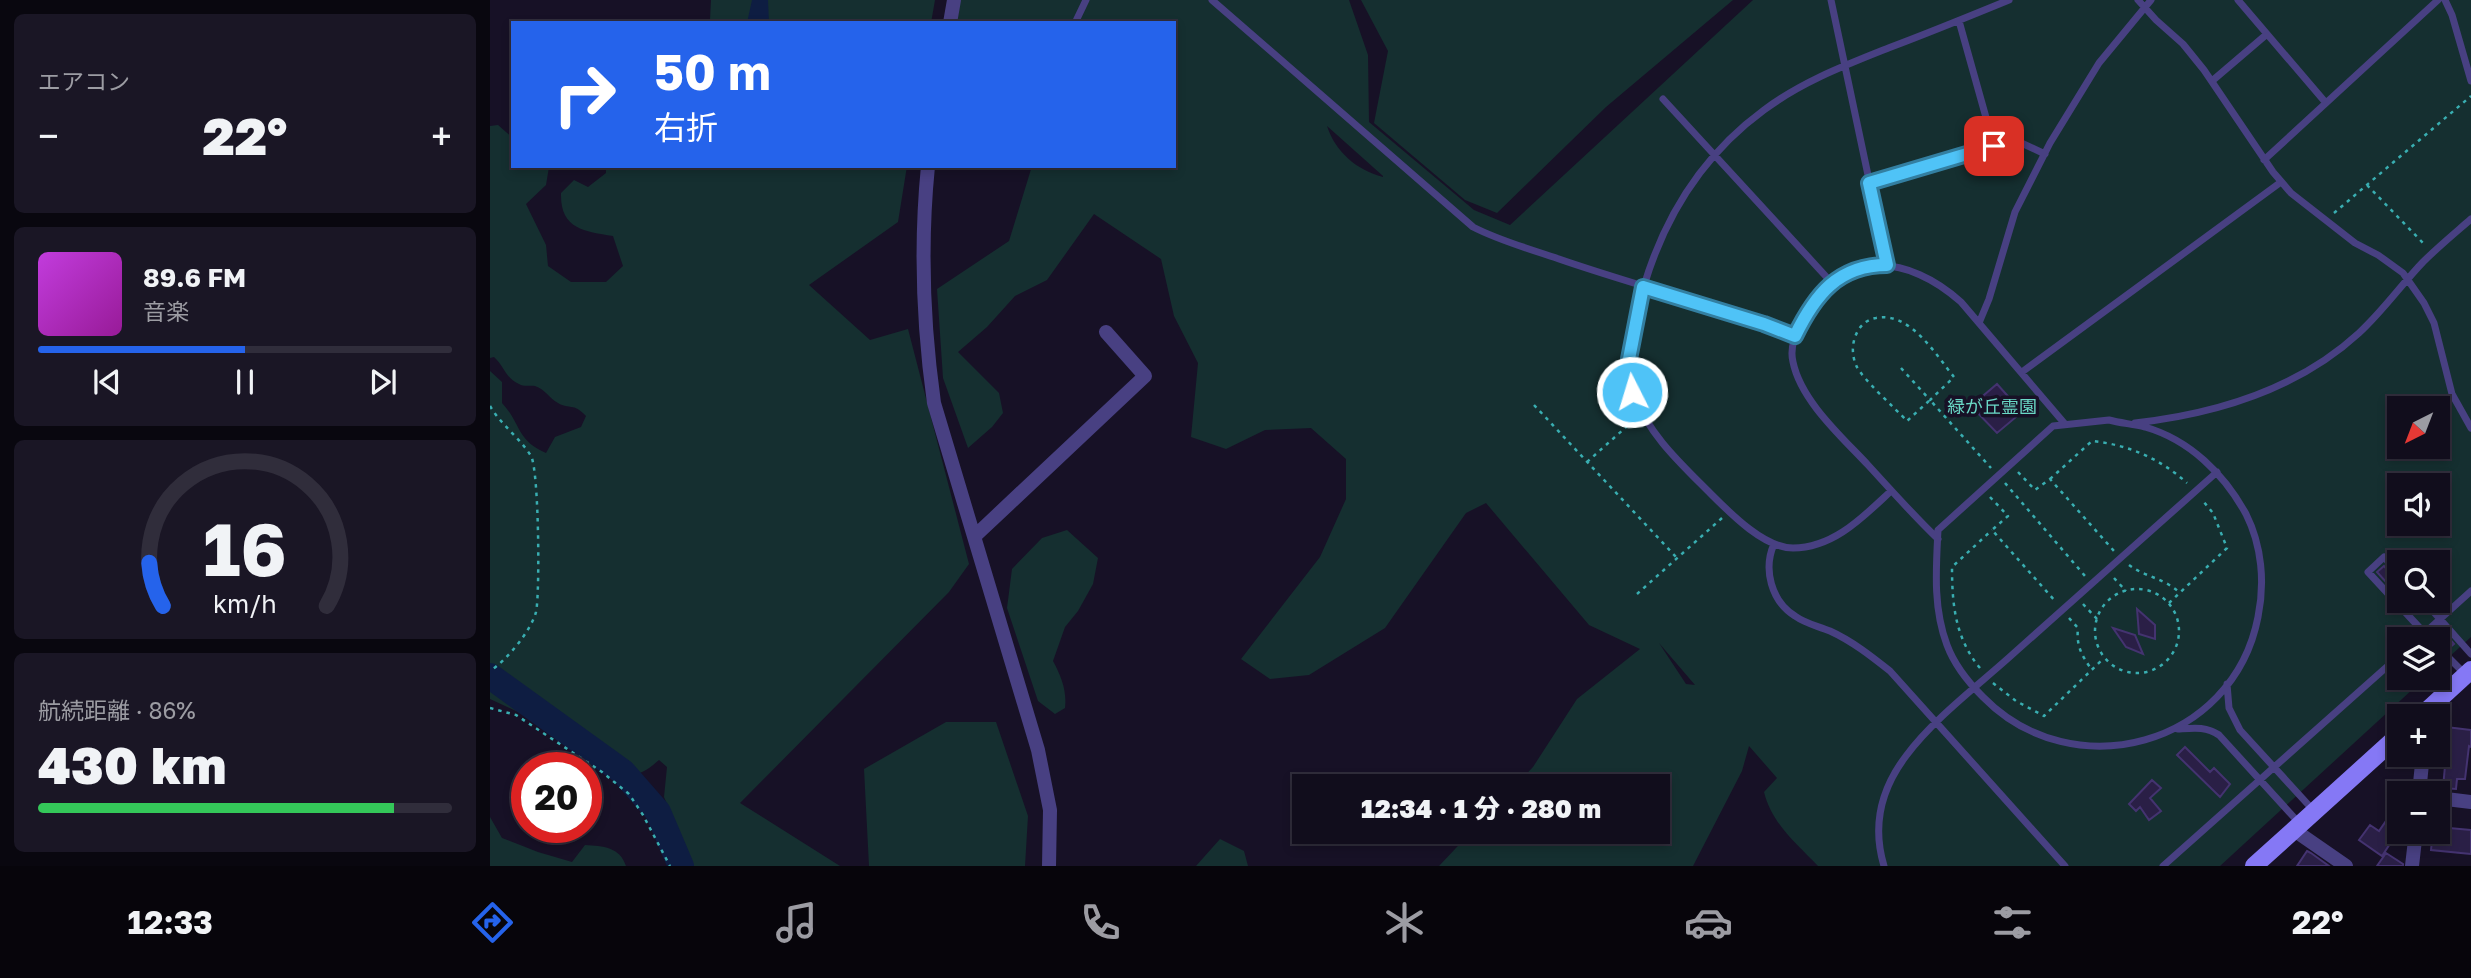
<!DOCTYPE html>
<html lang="ja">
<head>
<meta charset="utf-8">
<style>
	:root { --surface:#110d1c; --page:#1a1625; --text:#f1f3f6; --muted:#9c9ca3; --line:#302d3b; --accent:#2563eb }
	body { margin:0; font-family:"Golos Text","Noto Sans JP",sans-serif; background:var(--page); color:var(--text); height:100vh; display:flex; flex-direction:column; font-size:26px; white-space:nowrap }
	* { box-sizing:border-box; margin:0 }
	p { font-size:23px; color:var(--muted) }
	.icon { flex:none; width:38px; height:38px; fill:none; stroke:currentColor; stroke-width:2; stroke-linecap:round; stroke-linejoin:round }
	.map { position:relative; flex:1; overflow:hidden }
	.details { display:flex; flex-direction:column; gap:14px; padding:14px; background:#09070f; width:490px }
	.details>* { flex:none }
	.banner { position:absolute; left:21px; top:21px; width:665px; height:147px; border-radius:0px; box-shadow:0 4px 10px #0003,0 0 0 2px var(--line); background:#2563eb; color:#fff; overflow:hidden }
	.needle { width:46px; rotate:222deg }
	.controls { position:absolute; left:1897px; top:396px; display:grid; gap:14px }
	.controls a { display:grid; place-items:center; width:63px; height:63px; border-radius:0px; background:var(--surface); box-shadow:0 4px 10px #0003,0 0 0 2px var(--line); font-size:35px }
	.speed { position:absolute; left:21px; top:752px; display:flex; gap:14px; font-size:35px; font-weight:700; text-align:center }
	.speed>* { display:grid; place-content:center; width:91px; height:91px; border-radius:50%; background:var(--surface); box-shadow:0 4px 10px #0003,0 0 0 2px var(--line); line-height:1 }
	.speed .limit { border:10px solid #d22; background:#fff; color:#111 }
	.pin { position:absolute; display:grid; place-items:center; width:60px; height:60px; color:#fff; margin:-30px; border-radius:14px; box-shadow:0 4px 10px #0006 }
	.me { position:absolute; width:77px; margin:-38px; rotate:355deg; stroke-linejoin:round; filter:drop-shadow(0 0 5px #0008) }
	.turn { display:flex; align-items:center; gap:24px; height:147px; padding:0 28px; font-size:32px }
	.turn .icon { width:91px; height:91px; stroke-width:2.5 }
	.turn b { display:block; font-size:49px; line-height:60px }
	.big { font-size:52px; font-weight:800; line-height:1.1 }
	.details .widget { flex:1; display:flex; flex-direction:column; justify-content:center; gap:10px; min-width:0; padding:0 24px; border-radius:10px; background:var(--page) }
	.details .dial { align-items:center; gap:0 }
	.dial svg { height:182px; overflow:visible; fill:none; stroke:var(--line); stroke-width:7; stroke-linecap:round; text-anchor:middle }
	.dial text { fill:var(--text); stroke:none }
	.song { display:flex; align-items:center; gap:21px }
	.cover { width:84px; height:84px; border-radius:10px; background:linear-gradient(135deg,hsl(290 70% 55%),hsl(300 70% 35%)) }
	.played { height:7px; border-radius:4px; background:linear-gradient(90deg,var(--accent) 50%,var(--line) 50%) }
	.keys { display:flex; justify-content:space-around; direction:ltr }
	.heat { display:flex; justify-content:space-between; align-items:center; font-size:38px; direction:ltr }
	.charge { height:10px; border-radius:5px; background:linear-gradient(90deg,#34c759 86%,var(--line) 0) }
	.trip { position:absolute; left:802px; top:774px; width:378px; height:70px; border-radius:0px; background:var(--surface); box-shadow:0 4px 10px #0003,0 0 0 2px var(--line); font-weight:800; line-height:70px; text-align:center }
	.tabs { display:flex; height:112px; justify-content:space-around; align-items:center; background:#07050b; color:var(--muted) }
	.tabs .icon { width:49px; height:49px }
	.tabs .on { color:var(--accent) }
	.tabs b { font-size:32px; color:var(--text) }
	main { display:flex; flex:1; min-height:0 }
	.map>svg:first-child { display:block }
	.green { fill:#152f30; fill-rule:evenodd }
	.water { fill:#0e1d42 }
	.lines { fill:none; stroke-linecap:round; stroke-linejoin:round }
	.river { stroke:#0e1d42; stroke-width:26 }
	.building { fill:#2a1f46; stroke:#443370; stroke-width:2 }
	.path { stroke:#39aeb1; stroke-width:2.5; stroke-dasharray:3.5 5; stroke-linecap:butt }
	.lane { stroke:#484082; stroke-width:7 }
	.street { stroke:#484082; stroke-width:14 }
	.secondary { stroke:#8578f5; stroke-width:18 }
	.route-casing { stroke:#337fa1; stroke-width:18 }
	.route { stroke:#4fc3f7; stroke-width:12 }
	.labels { text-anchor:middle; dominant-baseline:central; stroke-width:7; stroke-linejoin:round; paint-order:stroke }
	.park-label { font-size:18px; fill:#6ad8c6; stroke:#171126 }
</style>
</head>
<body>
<main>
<section class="details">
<div class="widget"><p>エアコン</p>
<div class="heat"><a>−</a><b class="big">22°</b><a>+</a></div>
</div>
<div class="widget">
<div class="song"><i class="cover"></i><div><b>89.6 FM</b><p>音楽</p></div></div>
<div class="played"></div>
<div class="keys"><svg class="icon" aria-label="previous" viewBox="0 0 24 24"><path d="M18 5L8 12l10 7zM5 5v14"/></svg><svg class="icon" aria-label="pause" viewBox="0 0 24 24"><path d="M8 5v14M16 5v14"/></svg><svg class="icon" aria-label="next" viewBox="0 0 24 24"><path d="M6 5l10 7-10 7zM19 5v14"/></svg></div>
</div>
<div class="widget dial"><svg viewBox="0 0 100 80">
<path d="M14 69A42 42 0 1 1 86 69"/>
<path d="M14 69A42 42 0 0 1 8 50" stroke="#2563eb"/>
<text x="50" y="56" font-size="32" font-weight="700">16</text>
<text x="50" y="72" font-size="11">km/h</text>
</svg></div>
<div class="widget"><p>航続距離 · 86%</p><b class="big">430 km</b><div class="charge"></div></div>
</section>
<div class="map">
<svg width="1981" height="866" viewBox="0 0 1981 866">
	<rect width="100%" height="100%" fill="#171126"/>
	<path class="green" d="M221 0H445L441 23H217L220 20Z
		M470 0H859L878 55 879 122 984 210 1020 225 1263 0H1981V637L1948 667V639H1909V677H1936L1730 866H1328C1306 843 1282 824 1274 792L1287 778 1259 746 1252 771 1203 866H949L982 831H1167V786H1025L1043 767 1087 699 1150 649 1099 625 996 503 976 513 895 628 819 675 780 679 751 659 830 557 856 499V459L821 428 775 430 736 449 701 437 708 363 684 316 671 259 604 214 557 280 525 296 497 327 468 352 509 393 513 413 502 427 478 448 453 378 447 289 519 241 542 166H684V23H467ZM837 126 893 176V177C866 170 845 151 837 126ZM1909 408H1948V446H1909ZM1909 485H1948V523H1909ZM1909 562H1948V600H1909ZM1169 643 1205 685 1196 684Z
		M871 0H1243L1116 107 1007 213 975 200 884 123 898 51Z
		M8 125 23 138V166L59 167 56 185 36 204 56 245 58 266 81 282H116L133 266 123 236C94 231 70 229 71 193L84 180 98 187 116 173V166H417L408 222 319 285 380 340 418 329 479 564 459 592 250 803 350 866H195L188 851 190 835 174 797 177 767 169 760C147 779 145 775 118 767L108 744 87 745 62 735 43 719 0 699V371L12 382V403C32 425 26 440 56 453L65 437 91 427 96 416C83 402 80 410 68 403 59 398 55 389 45 386 40 385 34 387 29 384 16 379 14 366 4 357L0 358V126Z
		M577 530 608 558 603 584 588 611 575 627 563 661C571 676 577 690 575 708L565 714 548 701 517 608 522 569 552 538Z
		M456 722H506L538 816 535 866H379L374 769Z
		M0 817 12 838 48 852 82 862 95 845C113 846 130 847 136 866H0Z
		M730 839 754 851 758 866H706Z"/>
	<path class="water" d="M262 0H278L279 23H257Z"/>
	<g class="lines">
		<path class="river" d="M0 676 133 772 168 812 191 866"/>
	</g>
	<path class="building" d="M1507 384 1532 412 1507 433 1481 406Z
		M1894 566 1902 575 1896 582 1887 572Z
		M1647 609 1665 625V639L1649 634Z
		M1623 628 1645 635 1653 654 1636 647Z
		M1950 628 1964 644 1958 649 1948 641 1944 634Z
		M1956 727 1981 730V747L1979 746 1975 779H1967L1966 789 1953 788 1957 744 1954 743Z
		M1695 747 1720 772 1724 768 1740 784 1730 797 1687 755Z
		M1662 780 1671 788 1660 798 1671 811 1659 820 1650 807 1646 811 1639 804Z
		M1909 802V830L1892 856 1869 840 1880 825 1889 831Z
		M1948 827 1981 830V854L1941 850 1943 831H1948Z
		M1817 851 1821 853 1839 866H1807Z
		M1896 853 1913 864V866H1887Z"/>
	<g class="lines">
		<path class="path" d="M1877 185 1935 245
			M1844 213 1981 96
			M1411 368 1440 400 1464 377C1446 355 1420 311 1386 318 1379 319 1373 323 1369 329 1362 340 1361 353 1366 365 1371 378 1406 409 1417 421L1440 400 1501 468
			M1044 405 1187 558
			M0 406C11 425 30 438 41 456 49 470 50 595 46 612 41 631 16 661 0 671
			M1097 462 1144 420
			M1528 472 1545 490 1560 479 1624 551
			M1560 479 1602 441C1639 445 1669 458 1697 483
			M1515 483 1595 576
			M1500 497 1518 516 1502 530 1566 602
			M1639 565C1655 577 1674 578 1690 593
			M1624 578 1636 591
			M1605 631a42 42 0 1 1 84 0a42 42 0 1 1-84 0Z
			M1147 594 1232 518
			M1679 603 1737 548 1723 513 1713 501
			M1593 604 1607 619
			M1579 618 1588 628C1586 646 1592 656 1602 670
			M1490 668C1465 638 1462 604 1462 567L1502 530
			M1503 683 1526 701 1554 716 1614 658
			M0 708 26 715 112 772 139 794 153 815 180 866"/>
		<path class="lane" d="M722 0 983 227C1010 241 1040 249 1069 259 1147 286 1228 306 1305 336
			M1341 0 1397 265
			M1648 0 1666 20 1693 44 1714 70 1783 172 1801 193 1865 243 1888 255 1913 273 1934 303 1944 323 1962 394 1981 428
			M1748 0 1836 103
			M1955 0 1962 15 1981 81
			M1469 21 1504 146
			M585 23 596 0
			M1722 81 1777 34
			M1173 99 1342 283
			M1774 160 1948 0
			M1379 183 1525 140 1555 154
			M1489 323 1499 299 1525 212 1560 143 1609 63 1661 0
			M1532 372 1791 182
			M1619 420C1630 423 1643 424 1655 427 1700 440 1734 474 1756 514 1772 546 1775 583 1768 617 1743 746 1583 789 1493 697 1478 682 1464 664 1457 645 1443 608 1446 569 1448 530L1563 426Z
			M1645 423C1726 414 1808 389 1869 333 1893 311 1911 285 1933 262 1948 247 1965 233 1981 219
			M1401 491C1374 516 1344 548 1303 548 1273 548 1238 511 1217 490 1189 462 1158 433 1144 395 1135 372 1140 344 1145 321 1163 237 1203 162 1274 110 1313 81 1356 65 1401 47 1441 32 1480 16 1519 0
			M1448 539C1423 515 1401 490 1378 465 1352 437 1311 401 1303 362 1299 346 1307 331 1315 317 1351 247 1419 255 1471 302L1575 424
			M1284 544C1273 569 1281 601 1305 616 1316 624 1328 626 1340 631 1362 641 1381 656 1400 671L1575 866
			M1909 574 1894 557 1878 572 1940 639
			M1933 600 1981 654
			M1928 639 1981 591
			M1948 647 1975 674
			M1737 684 1739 708 1750 730 1824 811
			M1688 729C1703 728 1716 726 1729 735L1810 824
			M1394 866C1382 826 1391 789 1416 756 1443 719 1490 684 1524 653 1592 593 1659 532 1727 472
			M1673 866 1909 656"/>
		<path class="street" d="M460 23 464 0
			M438 166C430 246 433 324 444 403L548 750 560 810 559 866
			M486 535 655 376 616 332
			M1929 793 1933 754
			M1948 798 1981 802
			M1804 830 1856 866
			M1922 866 1926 831"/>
		<path class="secondary" d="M1931 716 1981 670
			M1764 866 1909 735"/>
	</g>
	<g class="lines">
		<defs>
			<path id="route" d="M1142 392 1139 359 1153 287 1274 324 1305 336C1325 295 1348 265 1397 265L1379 183 1504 146"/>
		</defs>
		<use href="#route" class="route-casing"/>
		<use href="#route" class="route"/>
	</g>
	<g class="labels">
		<g class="park-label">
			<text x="1502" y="406">緑が丘霊園</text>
		</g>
	</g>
</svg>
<div class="controls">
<a><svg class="needle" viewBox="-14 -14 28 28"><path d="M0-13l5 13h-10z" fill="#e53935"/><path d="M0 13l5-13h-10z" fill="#9c9ca3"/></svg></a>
<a><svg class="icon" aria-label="sound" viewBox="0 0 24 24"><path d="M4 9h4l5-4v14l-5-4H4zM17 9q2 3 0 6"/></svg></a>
<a><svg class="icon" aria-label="search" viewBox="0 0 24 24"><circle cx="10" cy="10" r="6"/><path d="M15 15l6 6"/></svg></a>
<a><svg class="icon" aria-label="layers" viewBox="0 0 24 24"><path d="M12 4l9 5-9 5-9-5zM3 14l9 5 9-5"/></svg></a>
<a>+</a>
<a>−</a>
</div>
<div class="speed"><div class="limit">20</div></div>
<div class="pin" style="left:1504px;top:146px;background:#d93025"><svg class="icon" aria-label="arrive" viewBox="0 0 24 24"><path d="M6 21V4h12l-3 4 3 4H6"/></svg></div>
<svg class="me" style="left:1142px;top:392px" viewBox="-20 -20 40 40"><circle r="17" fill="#4fc3f7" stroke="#fff" stroke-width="3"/><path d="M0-11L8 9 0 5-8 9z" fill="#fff"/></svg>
<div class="trip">12:34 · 1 分 · 280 m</div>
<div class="banner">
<div class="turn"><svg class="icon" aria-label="right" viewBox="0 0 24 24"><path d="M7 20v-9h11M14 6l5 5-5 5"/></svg><div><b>50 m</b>右折</div></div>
</div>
</div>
</main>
<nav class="tabs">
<b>12:33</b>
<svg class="icon on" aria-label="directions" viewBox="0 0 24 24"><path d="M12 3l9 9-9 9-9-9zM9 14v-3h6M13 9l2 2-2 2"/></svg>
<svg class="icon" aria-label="music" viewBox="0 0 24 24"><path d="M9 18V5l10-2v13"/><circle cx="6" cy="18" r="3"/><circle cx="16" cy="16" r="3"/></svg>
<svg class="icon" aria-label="phone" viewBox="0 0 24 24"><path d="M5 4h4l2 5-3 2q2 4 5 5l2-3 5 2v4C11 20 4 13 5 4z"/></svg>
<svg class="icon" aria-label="climate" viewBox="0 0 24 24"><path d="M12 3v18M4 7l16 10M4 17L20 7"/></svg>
<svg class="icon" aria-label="car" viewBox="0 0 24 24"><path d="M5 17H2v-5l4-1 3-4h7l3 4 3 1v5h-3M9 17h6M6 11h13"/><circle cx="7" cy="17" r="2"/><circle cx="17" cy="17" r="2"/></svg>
<svg class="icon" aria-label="filters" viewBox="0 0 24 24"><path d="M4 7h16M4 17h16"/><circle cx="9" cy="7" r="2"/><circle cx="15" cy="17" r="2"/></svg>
<b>22°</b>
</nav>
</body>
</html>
